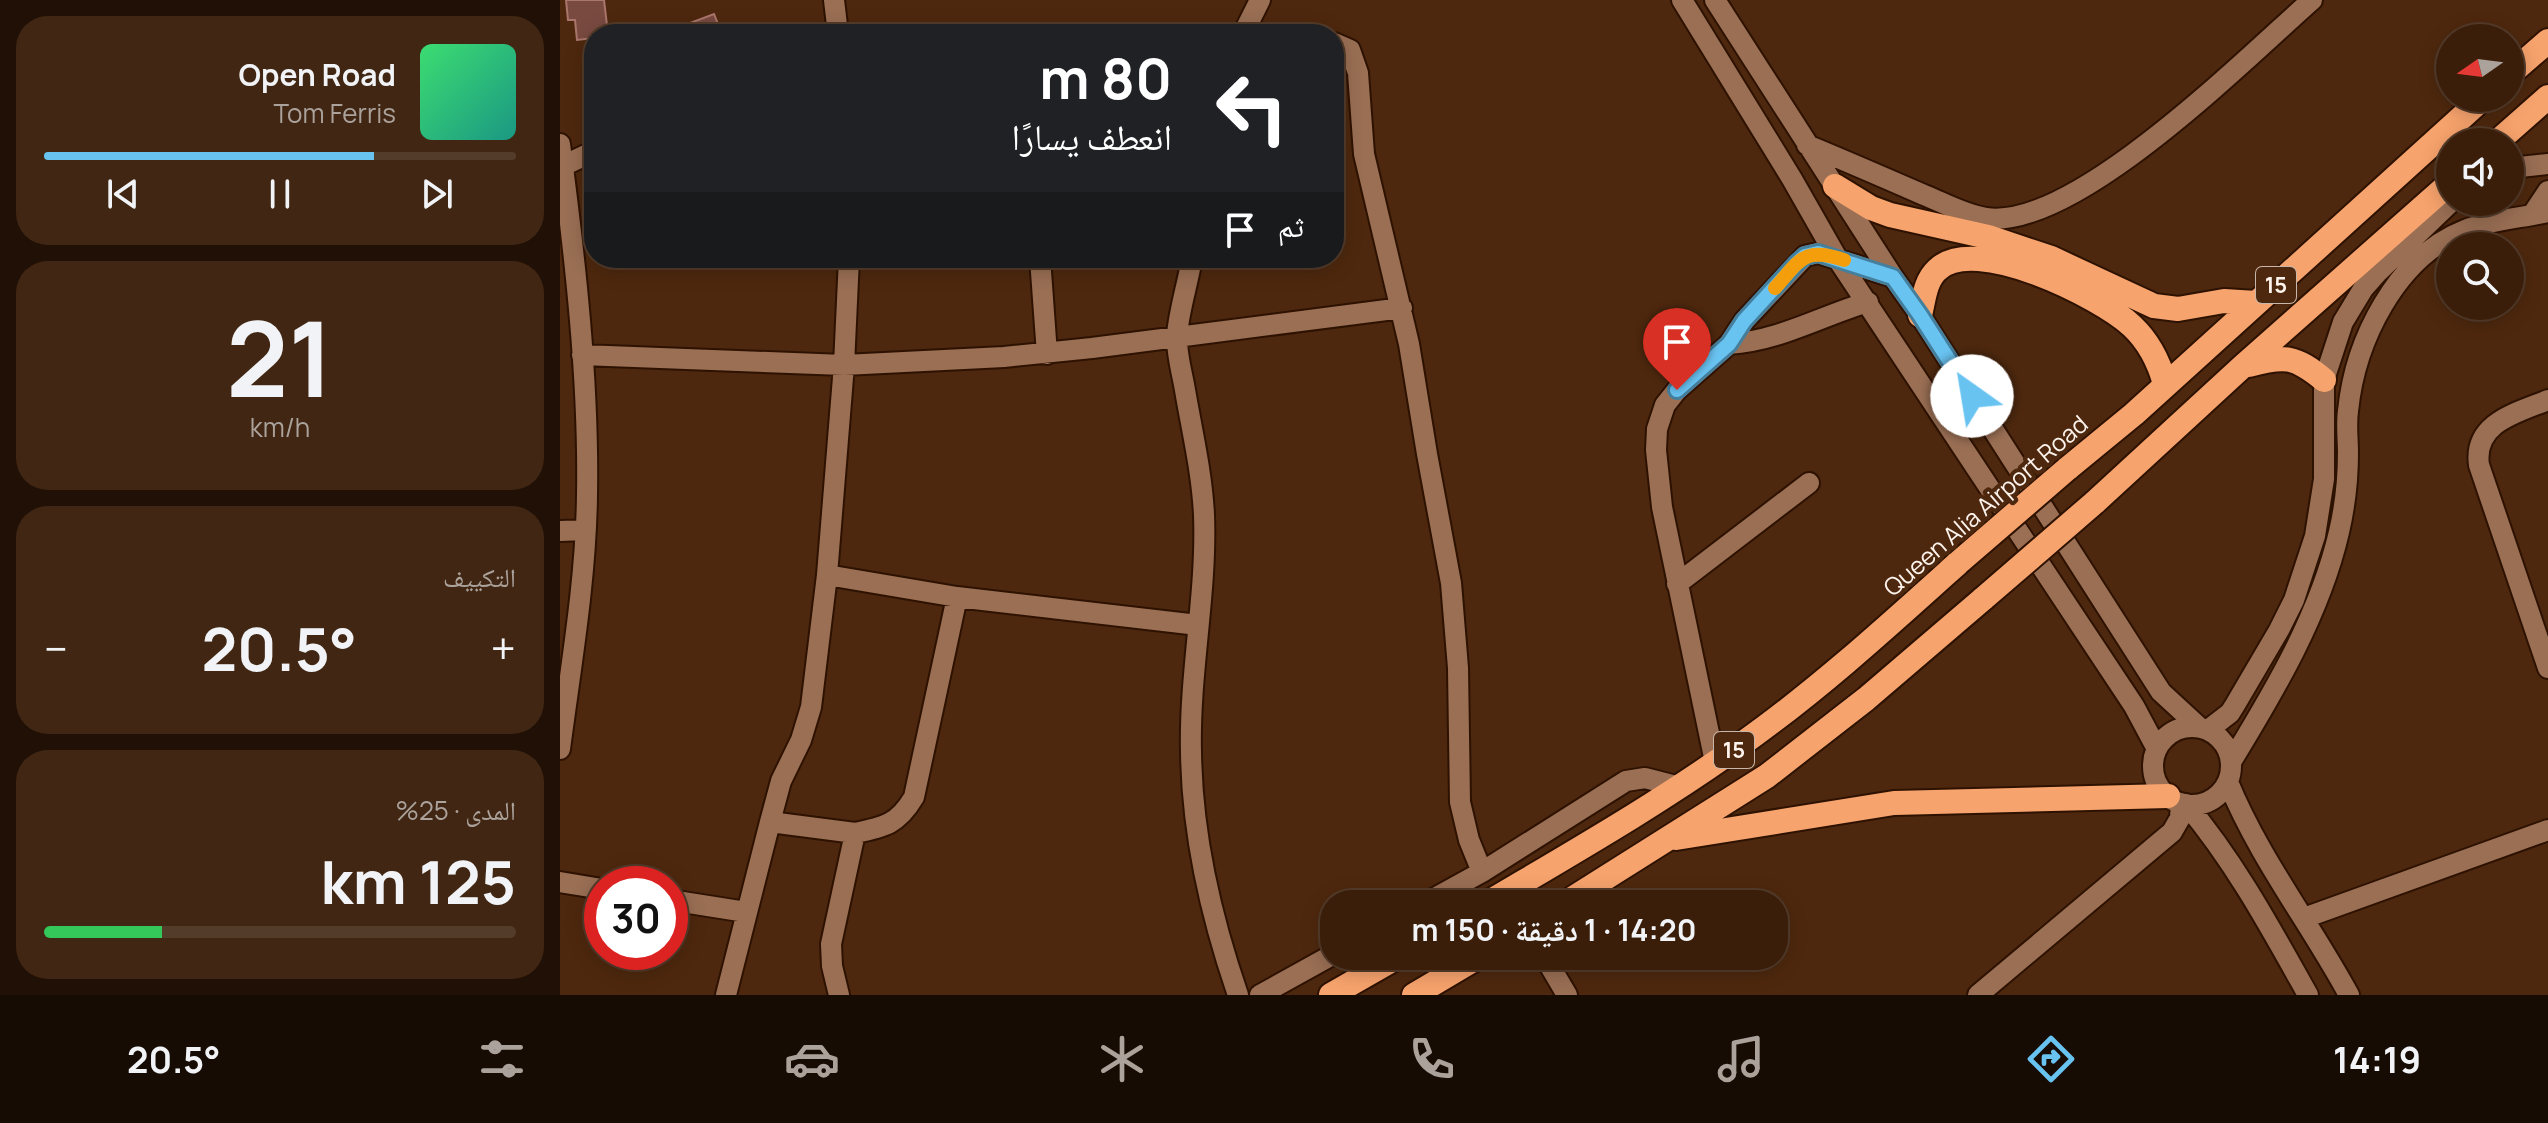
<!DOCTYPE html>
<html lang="ar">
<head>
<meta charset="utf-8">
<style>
	:root { --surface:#3a1e0a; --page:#412713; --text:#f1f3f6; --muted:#aba29c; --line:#543c2b; --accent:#69c3f1 }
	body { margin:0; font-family:Manrope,"Noto Naskh Arabic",sans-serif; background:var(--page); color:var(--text); direction:rtl; height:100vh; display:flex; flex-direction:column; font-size:30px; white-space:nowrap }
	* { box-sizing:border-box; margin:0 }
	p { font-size:26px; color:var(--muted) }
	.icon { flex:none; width:44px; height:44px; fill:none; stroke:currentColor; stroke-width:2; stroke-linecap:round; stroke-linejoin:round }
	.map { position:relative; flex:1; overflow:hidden; direction:ltr }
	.details { display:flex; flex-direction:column; gap:16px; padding:16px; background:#201006; width:560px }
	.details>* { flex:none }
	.guide { position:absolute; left:24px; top:24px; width:760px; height:244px; border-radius:32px; box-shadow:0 4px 20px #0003,0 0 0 2px var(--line); direction:rtl; background:#202124; color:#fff; overflow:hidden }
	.needle { width:52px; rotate:256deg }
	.fabs { position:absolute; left:1876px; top:24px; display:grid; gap:16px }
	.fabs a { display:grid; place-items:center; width:88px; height:88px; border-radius:50%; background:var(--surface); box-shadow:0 4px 20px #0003,0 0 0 2px var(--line); font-size:40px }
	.speed { position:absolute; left:24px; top:866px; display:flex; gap:16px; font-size:40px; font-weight:700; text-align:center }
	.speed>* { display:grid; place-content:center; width:104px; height:104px; border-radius:50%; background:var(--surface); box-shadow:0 4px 20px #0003,0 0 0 2px var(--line); line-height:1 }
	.speed .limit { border:12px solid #d22; background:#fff; color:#111 }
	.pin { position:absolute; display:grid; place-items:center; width:68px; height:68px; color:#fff; margin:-82px -34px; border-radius:50% 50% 50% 0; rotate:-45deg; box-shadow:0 0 8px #0007 }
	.pin .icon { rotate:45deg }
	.me { position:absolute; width:88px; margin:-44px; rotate:328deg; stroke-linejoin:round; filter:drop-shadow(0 0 6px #0008) }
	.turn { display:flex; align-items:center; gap:28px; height:168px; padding:0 40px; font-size:36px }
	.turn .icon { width:104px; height:104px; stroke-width:2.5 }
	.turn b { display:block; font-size:56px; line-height:68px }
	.then { display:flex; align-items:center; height:76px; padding:0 40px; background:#0003; gap:16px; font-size:30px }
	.big { font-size:60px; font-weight:700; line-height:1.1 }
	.details .widget { flex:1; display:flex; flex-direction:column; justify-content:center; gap:12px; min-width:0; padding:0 28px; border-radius:32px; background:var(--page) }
	.details .dial { align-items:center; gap:0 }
	.dial b { font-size:104px; line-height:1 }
	.song { display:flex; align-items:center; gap:24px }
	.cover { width:96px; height:96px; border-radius:12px; background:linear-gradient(135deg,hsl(140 70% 55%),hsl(170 70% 35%)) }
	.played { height:8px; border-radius:4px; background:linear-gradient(90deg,var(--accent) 70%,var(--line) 70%) }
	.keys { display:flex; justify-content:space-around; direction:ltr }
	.heat { display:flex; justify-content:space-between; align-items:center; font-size:44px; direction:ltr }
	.charge { height:12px; border-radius:6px; background:linear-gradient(90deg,#34c759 25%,var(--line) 0) }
	.trip { position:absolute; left:760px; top:890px; width:468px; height:80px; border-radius:32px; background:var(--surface); box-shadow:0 4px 20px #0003,0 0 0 2px var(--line); font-weight:700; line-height:80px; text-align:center; direction:rtl }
	.tab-bar { display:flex; height:128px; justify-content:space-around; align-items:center; background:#170c04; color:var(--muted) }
	.tab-bar .icon { width:56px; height:56px }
	.tab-bar .active { color:var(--accent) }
	.tab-bar b { font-size:36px; color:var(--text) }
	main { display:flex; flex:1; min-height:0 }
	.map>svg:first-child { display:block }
	.building { fill:#794a40; stroke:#aa766b; stroke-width:2 }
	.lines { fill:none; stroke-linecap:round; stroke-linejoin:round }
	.minor-casing { stroke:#2e1201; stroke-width:24 }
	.highway-casing { stroke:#2e1201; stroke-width:28 }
	.minor { stroke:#9a6f54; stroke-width:20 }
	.highway { stroke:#f7a36d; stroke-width:24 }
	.highway-bridge-casing { stroke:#2e1201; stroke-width:28; stroke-linecap:butt }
	.highway-bridge { stroke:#f7a36d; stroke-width:24 }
	.route-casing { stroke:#447f9d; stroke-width:20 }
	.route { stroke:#69c3f1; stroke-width:14 }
	.slow { stroke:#f59e0b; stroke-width:14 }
	.labels { text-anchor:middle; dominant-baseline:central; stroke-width:8; stroke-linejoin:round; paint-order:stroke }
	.shield { fill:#4e280e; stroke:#c8b6aa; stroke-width:2 }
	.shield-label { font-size:22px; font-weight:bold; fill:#fdf3ed }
	.street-label { font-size:24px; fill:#fdf3ed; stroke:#4e280e }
</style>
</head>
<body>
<main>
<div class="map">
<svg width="1988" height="995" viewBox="0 0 1988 995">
	<rect width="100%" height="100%" fill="#4e280e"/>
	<path class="building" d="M6 0H44L48 34H34V38L17 40 15 20H8Z
		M154 14 162 34H116L114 29Z"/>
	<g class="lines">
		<defs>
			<path id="minor" d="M274 0 278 34
				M1122 0 1232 179 1277 258 1574 706 1597 749
				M1155 0 1333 277 1360 315 1601 692 1639 727
				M683 34 700 0
				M774 43 790 50 798 73 804 154 849 344 867 454 891 583 898 668 900 802 909 840 922 872
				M0 144C15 257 29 381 27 495 26 580 11 665 0 749
				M1247 145C1286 161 1325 178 1364 195 1384 203 1405 215 1426 218 1514 231 1686 58 1752 0
				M3 166 34 151
				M1950 168 1988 164
				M1972 215 1988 191
				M480 258 487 354
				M632 258C628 283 619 310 617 335 616 353 622 372 625 390 632 431 642 473 644 515 647 594 629 673 631 752 632 834 651 917 678 995
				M1169 344C1219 341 1261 316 1308 302
				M22 355 284 365 444 357 532 348 842 308
				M1988 400C1956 413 1913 423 1919 465L1988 668
				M0 531 25 530
				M267 575 397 597 638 625
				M1117 584 1249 483
				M1593 766a39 39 0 1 1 78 0a39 39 0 1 1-78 0Z
				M1648 730 1670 713 1675 705 1719 630 1734 600 1755 536 1764 479V380L1783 322 1803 289 1818 272 1891 202
				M1155 762 1102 507 1096 450 1097 429 1105 405 1117 390 1169 344 1184 321 1245 256 1258 253 1333 277
				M1671 762C1715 690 1760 614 1779 532 1785 506 1788 479 1788 453 1788 439 1786 425 1788 411 1795 341 1836 257 1905 230 1931 220 1961 218 1988 212
				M1668 782C1699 858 1750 923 1789 995
				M1626 804C1675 862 1711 929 1748 995
				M295 833C325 827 338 824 354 797L397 597
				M0 882 42 889
				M110 900 186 912
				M864 904 922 872 1066 781 1085 778 1120 787
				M1744 918 1988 830
				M984 956 1007 995
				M166 995 210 822
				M279 995 272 966 271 944 295 833 210 822 221 781 241 740 251 707 267 575 284 365 289 258
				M700 995 774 954
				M1418 995 1612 832 1620 818 1621 803"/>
			<path id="highway" d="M1950 74 1988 41
				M1937 142 1988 97
				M1275 186 1311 208 1330 215 1428 237 1491 258 1594 306 1618 309 1664 301 1696 303
				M1360 315C1364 299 1365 281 1377 270 1414 233 1541 297 1572 326 1589 342 1599 362 1605 384
				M1689 365C1725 355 1735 356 1764 380
				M1507 469 1574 414 1923 98
				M1534 503 1683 366 1890 183
				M1116 838 1334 803 1608 796
				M926 904C1012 853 1098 804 1179 746 1257 691 1327 627 1398 563
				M1004 904 1207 776 1306 699 1424 598
				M771 995 839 956
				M854 995 920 956"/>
		</defs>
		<use href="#minor" class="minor-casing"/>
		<use href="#highway" class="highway-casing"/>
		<use href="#minor" class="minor"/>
		<use href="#highway" class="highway"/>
		<defs>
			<path id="highway-bridge" d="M1398 563 1507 469
				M1424 598 1534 503"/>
		</defs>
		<use href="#highway-bridge" class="highway-bridge-casing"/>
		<use href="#highway-bridge" class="highway-bridge"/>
	</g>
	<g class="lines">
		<defs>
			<path id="route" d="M1117 390 1169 344 1184 321 1237 263 1245 256 1258 253 1333 277 1360 315 1412 396"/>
		</defs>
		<use href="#route" class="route-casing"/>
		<use href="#route" class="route"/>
		<path class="slow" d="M1215 288C1240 260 1244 246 1284 260"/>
	</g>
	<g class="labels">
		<g class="shield">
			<rect x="1696" y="267" width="40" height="36" rx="6"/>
			<rect x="1154" y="732" width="40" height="36" rx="6"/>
		</g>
		<g class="shield-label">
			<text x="1716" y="285">15</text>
			<text x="1174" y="750">15</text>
		</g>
		<g class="street-label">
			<text transform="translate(1425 505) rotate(-41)">Queen Alia Airport Road</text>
		</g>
	</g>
</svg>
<div class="fabs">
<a><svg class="needle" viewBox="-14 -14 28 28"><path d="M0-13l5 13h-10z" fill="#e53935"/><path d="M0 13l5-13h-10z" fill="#aba29c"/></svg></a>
<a><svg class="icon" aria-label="sound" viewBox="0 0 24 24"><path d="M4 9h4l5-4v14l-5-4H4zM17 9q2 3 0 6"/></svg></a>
<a><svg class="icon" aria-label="search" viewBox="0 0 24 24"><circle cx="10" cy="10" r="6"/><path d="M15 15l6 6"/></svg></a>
</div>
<div class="speed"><div class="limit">30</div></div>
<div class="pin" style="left:1117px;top:390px;background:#d93025"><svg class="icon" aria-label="arrive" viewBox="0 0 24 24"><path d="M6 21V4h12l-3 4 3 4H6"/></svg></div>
<svg class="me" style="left:1412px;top:396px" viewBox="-20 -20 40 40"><circle r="19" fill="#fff"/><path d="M0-13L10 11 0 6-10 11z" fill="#69c3f1"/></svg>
<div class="trip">14:20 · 1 دقيقة · 150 m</div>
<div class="guide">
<div class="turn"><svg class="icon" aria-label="left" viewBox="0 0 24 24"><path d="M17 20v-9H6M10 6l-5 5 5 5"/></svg><div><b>80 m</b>انعطف يسارًا</div></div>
<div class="then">ثم<svg class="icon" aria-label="arrive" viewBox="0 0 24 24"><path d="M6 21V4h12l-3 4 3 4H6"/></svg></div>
</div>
</div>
<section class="details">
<div class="widget">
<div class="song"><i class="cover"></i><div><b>Open Road</b><p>Tom Ferris</p></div></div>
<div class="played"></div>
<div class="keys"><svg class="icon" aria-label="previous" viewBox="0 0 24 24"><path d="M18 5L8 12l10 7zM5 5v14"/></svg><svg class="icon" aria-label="pause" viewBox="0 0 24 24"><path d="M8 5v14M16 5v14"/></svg><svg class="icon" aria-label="next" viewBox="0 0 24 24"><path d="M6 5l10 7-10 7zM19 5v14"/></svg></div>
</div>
<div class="widget dial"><b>21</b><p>km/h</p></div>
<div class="widget"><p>التكييف</p>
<div class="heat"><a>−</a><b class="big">20.5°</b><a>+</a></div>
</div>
<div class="widget"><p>المدى · 25%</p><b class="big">125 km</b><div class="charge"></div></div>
</section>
</main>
<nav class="tab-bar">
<b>14:19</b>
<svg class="icon active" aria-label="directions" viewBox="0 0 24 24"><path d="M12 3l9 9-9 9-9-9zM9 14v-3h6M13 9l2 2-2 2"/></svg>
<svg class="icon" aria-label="music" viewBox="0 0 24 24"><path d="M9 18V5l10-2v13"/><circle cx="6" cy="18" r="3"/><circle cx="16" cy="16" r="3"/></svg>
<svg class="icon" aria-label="phone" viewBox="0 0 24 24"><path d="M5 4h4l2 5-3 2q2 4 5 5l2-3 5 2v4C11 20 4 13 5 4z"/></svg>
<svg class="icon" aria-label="climate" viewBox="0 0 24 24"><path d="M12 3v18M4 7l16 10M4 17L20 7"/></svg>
<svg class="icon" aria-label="car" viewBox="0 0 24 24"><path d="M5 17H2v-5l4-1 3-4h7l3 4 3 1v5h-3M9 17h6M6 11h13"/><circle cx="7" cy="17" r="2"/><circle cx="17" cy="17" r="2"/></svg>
<svg class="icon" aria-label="filters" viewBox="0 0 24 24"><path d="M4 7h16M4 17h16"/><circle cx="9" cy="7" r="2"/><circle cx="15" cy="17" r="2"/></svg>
<b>20.5°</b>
</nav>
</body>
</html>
